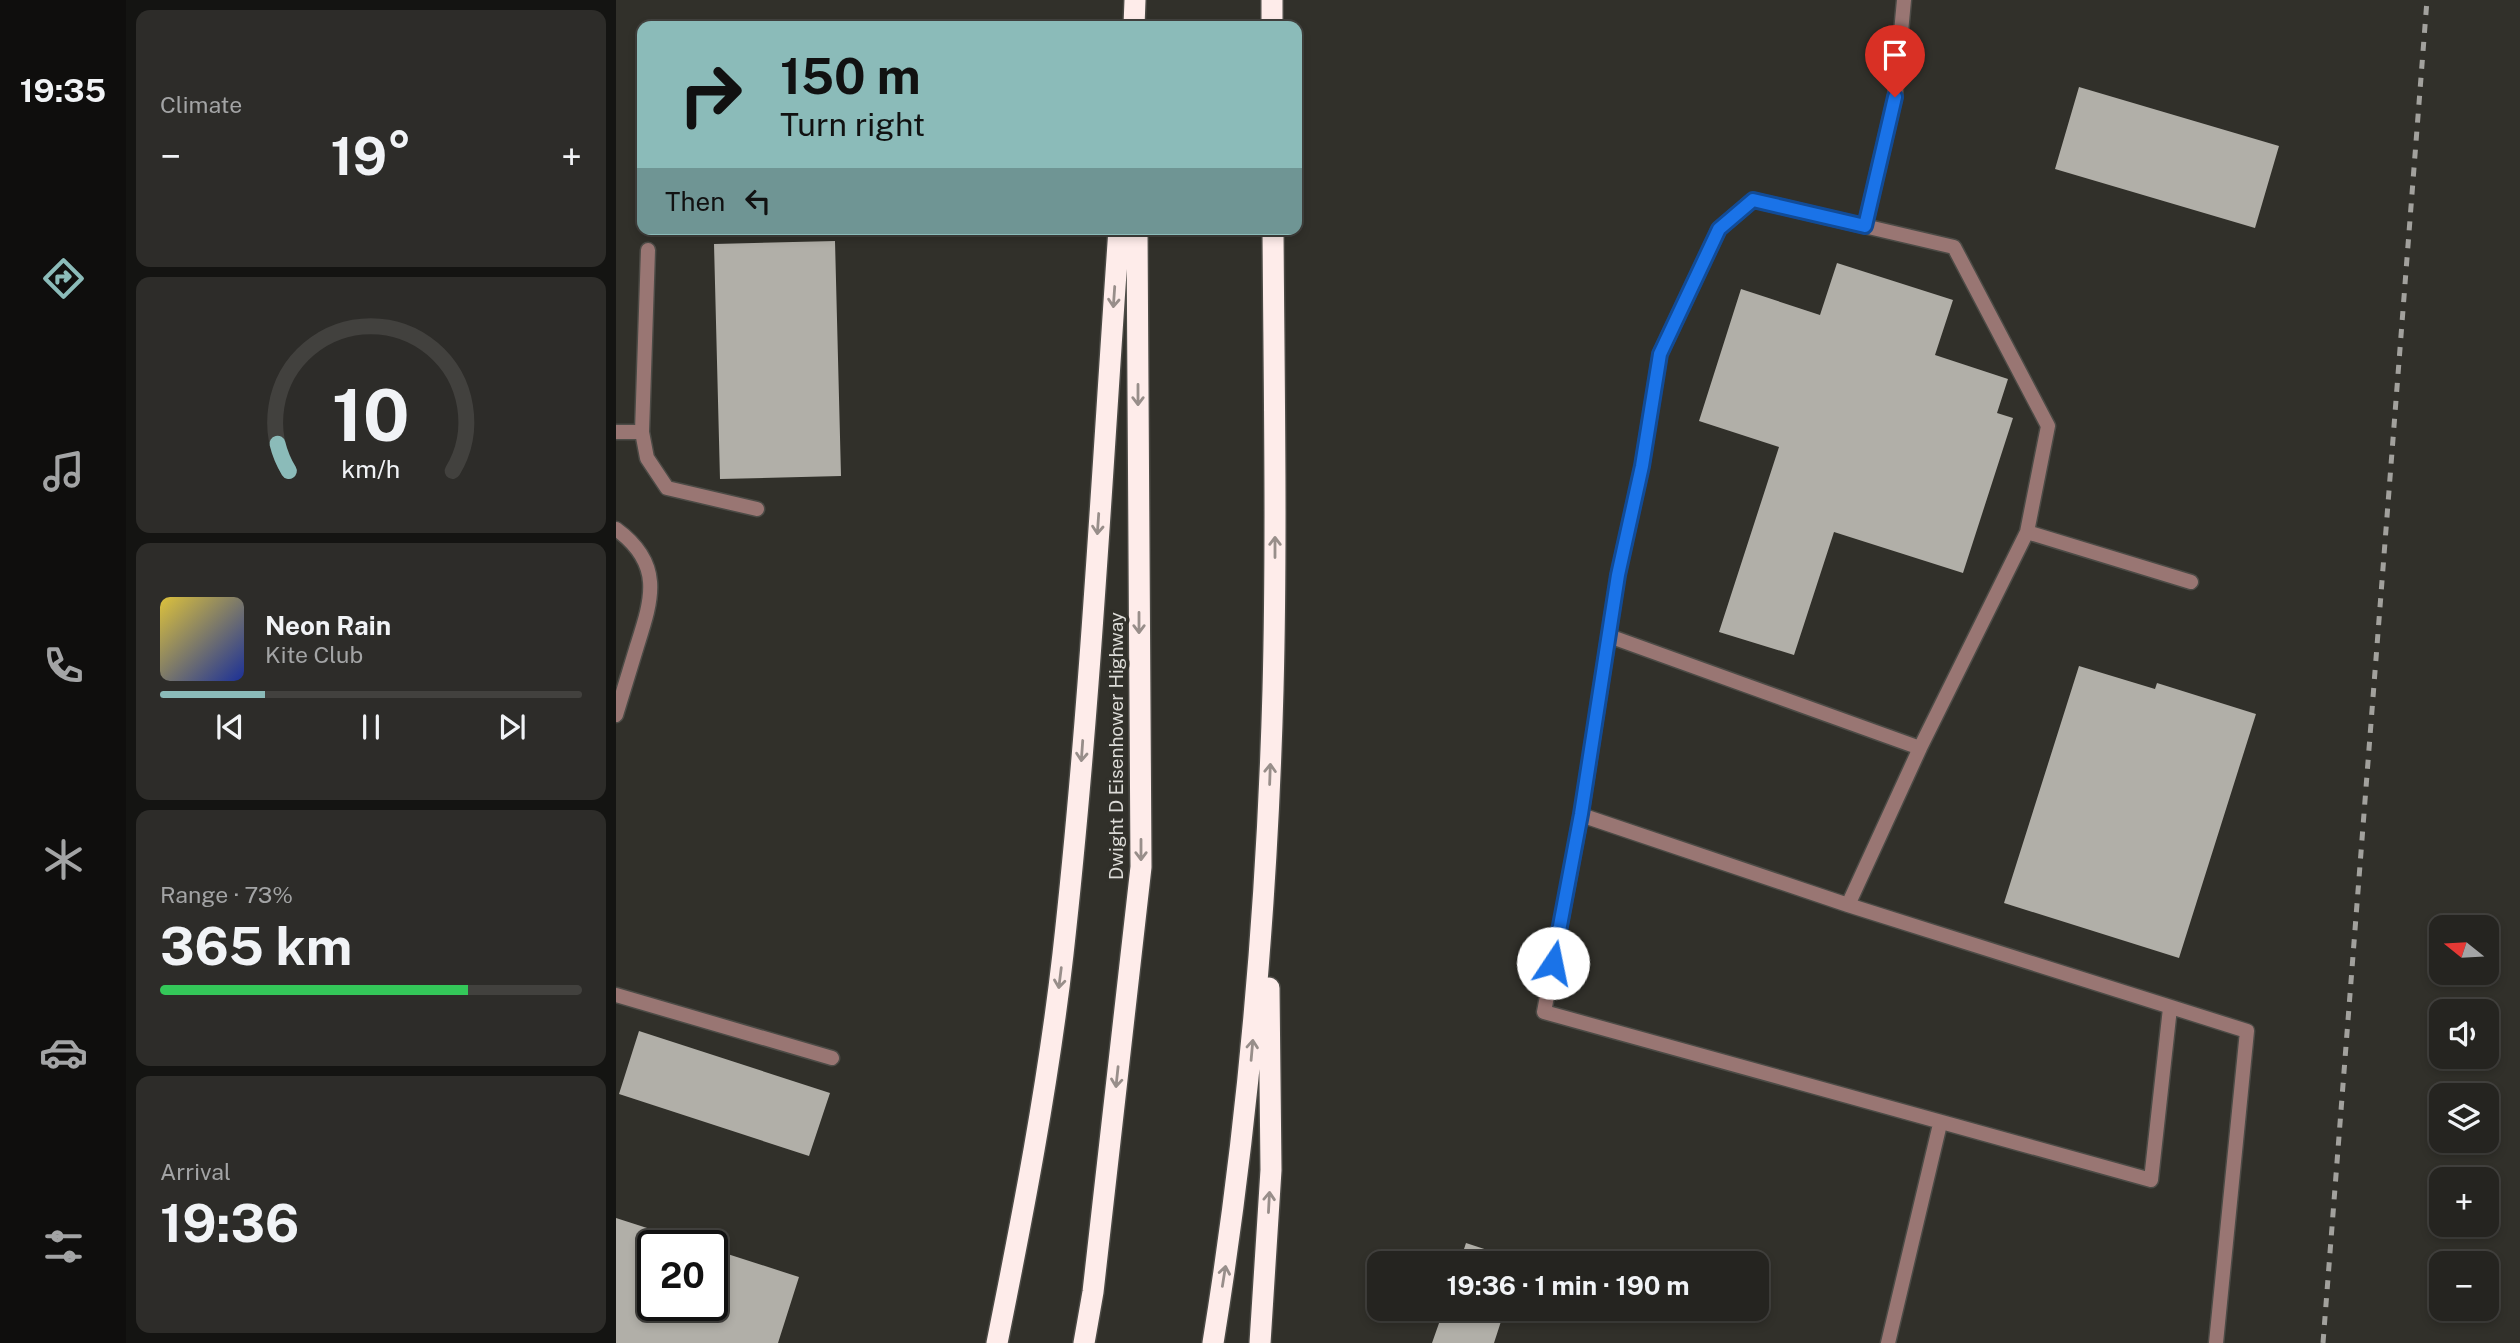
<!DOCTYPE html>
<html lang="en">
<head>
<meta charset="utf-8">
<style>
	:root { --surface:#252420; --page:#2d2c29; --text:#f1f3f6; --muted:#a3a4a5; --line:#42413e; --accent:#8bbbb9 }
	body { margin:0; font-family:"Public Sans",sans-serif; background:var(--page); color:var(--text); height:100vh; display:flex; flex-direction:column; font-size:26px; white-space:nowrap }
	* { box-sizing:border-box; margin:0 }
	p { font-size:23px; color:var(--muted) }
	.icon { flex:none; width:38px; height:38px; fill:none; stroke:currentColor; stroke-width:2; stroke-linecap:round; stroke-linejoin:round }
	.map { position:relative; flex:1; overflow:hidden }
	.side { display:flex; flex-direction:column; gap:10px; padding:10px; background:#141412; width:490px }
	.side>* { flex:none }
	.top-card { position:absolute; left:21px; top:21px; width:665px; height:214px; border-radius:14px; box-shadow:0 4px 10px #0003,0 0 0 2px var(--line); background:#8bbbb9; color:#111; overflow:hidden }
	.needle { width:46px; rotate:288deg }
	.buttons { position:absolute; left:1813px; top:915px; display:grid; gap:14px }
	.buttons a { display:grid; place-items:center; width:70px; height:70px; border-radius:14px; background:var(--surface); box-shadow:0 4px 10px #0003,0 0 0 2px var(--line); font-size:35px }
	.speed { position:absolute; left:21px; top:1230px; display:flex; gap:14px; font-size:35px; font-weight:700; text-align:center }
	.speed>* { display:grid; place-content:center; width:91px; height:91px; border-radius:50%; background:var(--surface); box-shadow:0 4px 10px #0003,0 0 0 2px var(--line); line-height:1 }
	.speed .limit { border:4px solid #111; border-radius:10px; background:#fff; color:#111 }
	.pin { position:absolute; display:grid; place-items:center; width:60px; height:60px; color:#fff; margin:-72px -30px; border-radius:50% 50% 50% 0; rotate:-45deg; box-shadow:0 0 7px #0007 }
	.pin .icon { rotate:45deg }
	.me { position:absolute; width:77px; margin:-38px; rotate:11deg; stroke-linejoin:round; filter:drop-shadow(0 0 5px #0008) }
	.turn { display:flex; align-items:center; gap:24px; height:147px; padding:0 28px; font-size:32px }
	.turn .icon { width:91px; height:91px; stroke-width:2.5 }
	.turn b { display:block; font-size:49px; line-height:60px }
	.then { display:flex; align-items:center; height:66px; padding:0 28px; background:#0003; gap:14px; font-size:26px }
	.big { font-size:52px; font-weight:700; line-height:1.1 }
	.side .card { flex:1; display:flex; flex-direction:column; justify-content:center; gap:10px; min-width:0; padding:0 24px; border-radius:14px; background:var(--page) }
	.side .dial { align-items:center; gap:0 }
	.dial svg { height:182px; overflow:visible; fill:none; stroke:var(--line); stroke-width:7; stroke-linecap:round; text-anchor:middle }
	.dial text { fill:var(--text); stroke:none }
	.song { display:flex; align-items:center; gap:21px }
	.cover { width:84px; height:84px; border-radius:10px; background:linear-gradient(135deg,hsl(50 70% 55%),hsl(230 70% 35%)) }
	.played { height:7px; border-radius:4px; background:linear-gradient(90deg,var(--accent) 25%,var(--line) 25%) }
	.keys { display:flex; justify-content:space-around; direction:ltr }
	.heat { display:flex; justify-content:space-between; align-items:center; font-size:38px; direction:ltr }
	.charge { height:10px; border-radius:5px; background:linear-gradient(90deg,#34c759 73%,var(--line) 0) }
	.trip { position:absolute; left:751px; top:1251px; width:402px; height:70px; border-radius:14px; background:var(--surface); box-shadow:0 4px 10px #0003,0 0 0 2px var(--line); font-weight:700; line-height:70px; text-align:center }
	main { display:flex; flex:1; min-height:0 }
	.dock { display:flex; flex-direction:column; width:126px; justify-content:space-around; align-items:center; background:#0f0e0d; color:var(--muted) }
	.dock .icon { width:49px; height:49px }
	.dock .active { color:var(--accent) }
	.dock b { font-size:32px; color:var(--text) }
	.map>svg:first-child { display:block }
	.building { fill:#b1afa8 }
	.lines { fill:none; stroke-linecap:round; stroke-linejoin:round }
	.lane-casing { stroke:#4c4b46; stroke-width:17 }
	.street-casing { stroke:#4c4b46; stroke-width:17 }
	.highway-casing { stroke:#4c4b46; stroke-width:24 }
	.lane { stroke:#997673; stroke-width:14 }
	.street { stroke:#997673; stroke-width:14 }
	.highway { stroke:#feecea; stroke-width:21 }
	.rail { stroke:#a2a19d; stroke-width:5; stroke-dasharray:9 9; stroke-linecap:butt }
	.oneway { stroke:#988e8a }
	.route-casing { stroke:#114b97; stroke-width:18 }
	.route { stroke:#1a73e8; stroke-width:12 }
	.labels { text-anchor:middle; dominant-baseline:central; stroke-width:7; stroke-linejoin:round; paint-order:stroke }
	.street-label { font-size:19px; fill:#dcdbd7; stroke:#31302a }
</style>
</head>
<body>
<main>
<nav class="dock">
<b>19:35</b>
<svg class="icon active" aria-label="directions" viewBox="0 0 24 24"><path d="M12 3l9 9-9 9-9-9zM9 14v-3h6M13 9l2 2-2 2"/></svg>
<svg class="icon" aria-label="music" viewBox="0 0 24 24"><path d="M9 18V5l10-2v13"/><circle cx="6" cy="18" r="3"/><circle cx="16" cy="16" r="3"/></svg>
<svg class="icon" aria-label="phone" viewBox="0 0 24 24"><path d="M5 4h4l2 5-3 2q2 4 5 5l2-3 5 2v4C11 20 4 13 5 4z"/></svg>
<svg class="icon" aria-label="climate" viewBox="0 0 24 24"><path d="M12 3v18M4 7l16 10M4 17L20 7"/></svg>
<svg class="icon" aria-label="car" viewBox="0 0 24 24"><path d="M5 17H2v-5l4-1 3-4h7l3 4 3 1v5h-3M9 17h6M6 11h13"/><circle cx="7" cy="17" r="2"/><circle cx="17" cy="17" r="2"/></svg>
<svg class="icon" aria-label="filters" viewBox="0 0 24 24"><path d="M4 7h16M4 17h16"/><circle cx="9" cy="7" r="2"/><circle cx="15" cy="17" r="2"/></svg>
</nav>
<section class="side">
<div class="card"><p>Climate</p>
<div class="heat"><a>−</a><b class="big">19°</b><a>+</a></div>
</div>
<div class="card dial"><svg viewBox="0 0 100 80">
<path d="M14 69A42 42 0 1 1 86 69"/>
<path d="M14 69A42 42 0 0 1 9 57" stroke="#8bbbb9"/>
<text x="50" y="56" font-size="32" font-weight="700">10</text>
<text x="50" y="72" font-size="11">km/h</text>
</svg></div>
<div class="card">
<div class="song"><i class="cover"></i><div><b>Neon Rain</b><p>Kite Club</p></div></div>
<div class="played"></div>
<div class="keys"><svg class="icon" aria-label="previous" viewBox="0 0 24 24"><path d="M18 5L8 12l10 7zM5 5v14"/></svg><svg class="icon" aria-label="pause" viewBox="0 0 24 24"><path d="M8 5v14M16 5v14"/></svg><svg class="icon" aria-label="next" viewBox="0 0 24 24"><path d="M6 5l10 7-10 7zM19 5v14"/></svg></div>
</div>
<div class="card"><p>Range · 73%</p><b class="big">365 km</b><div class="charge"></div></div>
<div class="card"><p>Arrival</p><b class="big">19:36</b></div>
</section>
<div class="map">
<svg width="1904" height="1343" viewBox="0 0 1904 1343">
	<rect width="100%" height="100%" fill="#31302a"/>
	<path class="building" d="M1463 87 1663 146 1639 228 1439 169Z
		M219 241 225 476 104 479 98 244Z
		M1221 263 1337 300 1319 355 1392 379 1381 413 1397 418 1347 573 1218 532 1178 655 1103 632 1163 447 1083 421 1125 289 1204 315Z
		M1463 666 1539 689 1541 683 1640 714 1563 958 1388 903Z
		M23 1031 214 1093 193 1156 3 1094Z
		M0 1218 84 1245 37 1246V1306H96V1249L183 1277 162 1343H0Z
		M850 1243 905 1261 904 1264H843Z
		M828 1309H889L878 1343H816Z"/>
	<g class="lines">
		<defs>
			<path id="lane" d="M1249 226 1279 97 1288 0
				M0 432H26L32 250
				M26 432 31 458 51 488 141 509
				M1411 532 1575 582
				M993 636 1304 748
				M965 815 1002 575 1026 466 1044 354 1103 229 1137 200 1338 247 1432 426 1411 532 1304 748 1232 905
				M1554 1008 1535 1180 928 1012 965 815 1232 905 1631 1031 1600 1343
				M1272 1343 1324 1124"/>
			<path id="street" d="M0 529C48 564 36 599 21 646 14 669 7 692 0 715
				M0 995 216 1058"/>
			<path id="highway" d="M656 0V26
				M518 26 519 0
				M381 1343C407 1214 432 1085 447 954 474 713 486 471 503 229
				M468 1343 477 1292 525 867 521 229
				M597 1343C632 1127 651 908 657 690 661 536 658 383 657 229
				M644 1343 655 1170 653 988"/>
		</defs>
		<use href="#lane" class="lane-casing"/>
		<use href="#street" class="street-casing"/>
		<use href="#highway" class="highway-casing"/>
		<use href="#lane" class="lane"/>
		<use href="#street" class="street"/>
		<use href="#highway" class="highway"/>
		<path class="rail" d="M1707 1343 1811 0"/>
	</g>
	<defs><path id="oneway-shaft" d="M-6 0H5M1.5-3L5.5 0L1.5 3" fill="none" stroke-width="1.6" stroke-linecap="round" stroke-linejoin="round" transform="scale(1.75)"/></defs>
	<g class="oneway">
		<use href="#oneway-shaft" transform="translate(498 297) rotate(94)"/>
		<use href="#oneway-shaft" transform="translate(522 395) rotate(90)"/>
		<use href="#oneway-shaft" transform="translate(482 524) rotate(94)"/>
		<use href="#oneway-shaft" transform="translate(659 547) rotate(-90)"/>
		<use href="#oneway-shaft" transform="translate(523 623) rotate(90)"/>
		<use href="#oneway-shaft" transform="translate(466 751) rotate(94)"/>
		<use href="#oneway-shaft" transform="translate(654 774) rotate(-88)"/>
		<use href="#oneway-shaft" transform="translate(525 850) rotate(90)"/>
		<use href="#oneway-shaft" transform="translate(444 978) rotate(97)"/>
		<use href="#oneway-shaft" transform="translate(636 1050) rotate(-85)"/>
		<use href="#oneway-shaft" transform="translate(501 1077) rotate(96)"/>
		<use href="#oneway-shaft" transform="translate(653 1202) rotate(-87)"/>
		<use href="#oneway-shaft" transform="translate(608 1276) rotate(-81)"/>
	</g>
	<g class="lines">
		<defs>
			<path id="route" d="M937 963 965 814 1002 575 1026 466 1044 354 1103 229 1137 200 1249 226 1279 97"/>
		</defs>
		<use href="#route" class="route-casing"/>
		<use href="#route" class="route"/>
	</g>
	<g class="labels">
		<g class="street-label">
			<text transform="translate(500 746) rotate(-90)">Dwight D Eisenhower Highway</text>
		</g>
	</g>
</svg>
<div class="buttons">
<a><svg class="needle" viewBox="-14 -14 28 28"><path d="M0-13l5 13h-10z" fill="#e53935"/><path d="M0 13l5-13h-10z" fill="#a3a4a5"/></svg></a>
<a><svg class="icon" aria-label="sound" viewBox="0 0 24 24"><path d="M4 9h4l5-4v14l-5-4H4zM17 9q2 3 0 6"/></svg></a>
<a><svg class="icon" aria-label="layers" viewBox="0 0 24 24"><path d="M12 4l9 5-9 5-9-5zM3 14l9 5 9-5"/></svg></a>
<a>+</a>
<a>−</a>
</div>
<div class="speed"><div class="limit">20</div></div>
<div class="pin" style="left:1279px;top:97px;background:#d93025"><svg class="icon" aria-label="arrive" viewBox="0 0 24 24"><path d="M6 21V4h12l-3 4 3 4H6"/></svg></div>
<svg class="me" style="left:937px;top:963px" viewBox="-20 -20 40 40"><circle r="19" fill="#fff"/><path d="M0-13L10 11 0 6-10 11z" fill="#1a73e8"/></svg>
<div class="trip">19:36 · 1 min · 190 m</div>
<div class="top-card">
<div class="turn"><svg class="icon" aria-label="right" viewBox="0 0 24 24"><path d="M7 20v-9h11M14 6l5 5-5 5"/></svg><div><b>150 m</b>Turn right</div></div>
<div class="then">Then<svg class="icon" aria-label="left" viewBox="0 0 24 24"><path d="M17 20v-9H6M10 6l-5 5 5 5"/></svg></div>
</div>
</div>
</main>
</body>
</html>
